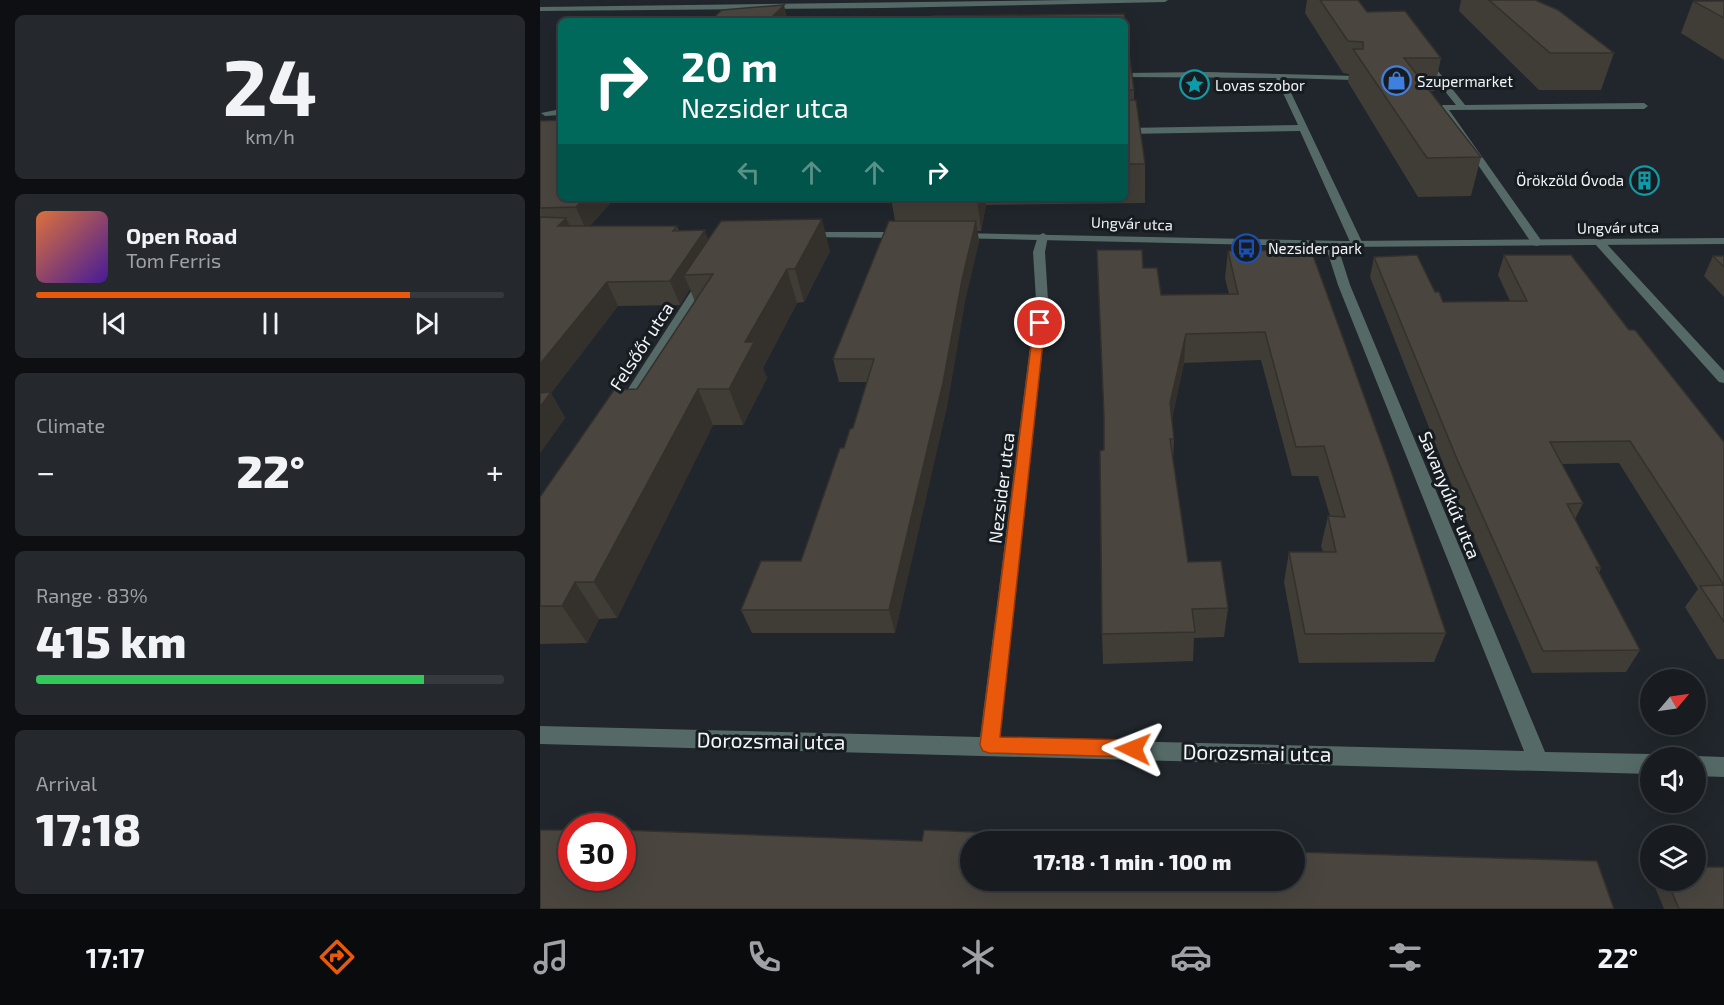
<!DOCTYPE html>
<html lang="en">
<head>
<meta charset="utf-8">
<style>
	:root { --surface:#181c20; --page:#25292d; --text:#f1f3f6; --muted:#9fa1a5; --line:#363a3e; --accent:#ea580c }
	body { margin:0; font-family:"Exo 2",sans-serif; background:var(--page); color:var(--text); height:100vh; display:flex; flex-direction:column; font-size:22px; white-space:nowrap }
	* { box-sizing:border-box; margin:0 }
	p { font-size:20px; color:var(--muted) }
	.icon { flex:none; width:33px; height:33px; fill:none; stroke:currentColor; stroke-width:2; stroke-linecap:round; stroke-linejoin:round }
	.map { position:relative; flex:1; overflow:hidden }
	.drawer { display:flex; flex-direction:column; gap:15px; padding:15px; background:#0d0f12; width:540px }
	.drawer>* { flex:none }
	.top-card { position:absolute; left:18px; top:18px; width:570px; height:183px; border-radius:9px; box-shadow:0 6px 24px #0002,0 0 0 2px var(--line); background:#00695c; color:#fff; overflow:hidden }
	.needle { width:39px; rotate:61deg }
	.fabs { position:absolute; left:1100px; top:669px; display:grid; gap:12px }
	.fabs a { display:grid; place-items:center; width:66px; height:66px; border-radius:50%; background:var(--surface); box-shadow:0 6px 24px #0002,0 0 0 2px var(--line); font-size:30px }
	.speed { position:absolute; left:18px; top:813px; display:flex; gap:12px; font-size:30px; font-weight:700; text-align:center }
	.speed>* { display:grid; place-content:center; width:78px; height:78px; border-radius:50%; background:var(--surface); box-shadow:0 6px 24px #0002,0 0 0 2px var(--line); line-height:1 }
	.speed .limit { border:9px solid #d22; background:#fff; color:#111 }
	.pin { position:absolute; display:grid; place-items:center; width:51px; height:51px; color:#fff; margin:-26px; border:3px solid #fff; border-radius:50%; box-shadow:0 2px 6px #0007 }
	.me { position:absolute; width:66px; margin:-33px; rotate:272deg; stroke-linejoin:round; filter:drop-shadow(0 0 4px #0008) }
	.turn { display:flex; align-items:center; gap:21px; height:126px; padding:0 24px; font-size:27px }
	.turn .icon { width:78px; height:78px; stroke-width:2.5 }
	.turn b { display:block; font-size:42px; line-height:51px }
	.lanes { display:flex; align-items:center; height:57px; padding:0 24px; background:#0003; justify-content:center; gap:30px; direction:ltr }
	.lanes .off { opacity:.35 }
	.big { font-size:45px; font-weight:800; line-height:1.1 }
	.drawer .widget { flex:1; display:flex; flex-direction:column; justify-content:center; gap:9px; min-width:0; padding:0 21px; border-radius:9px; background:var(--page) }
	.drawer .dial { align-items:center; gap:0 }
	.dial b { font-size:78px; line-height:1 }
	.song { display:flex; align-items:center; gap:18px }
	.cover { width:72px; height:72px; border-radius:9px; background:linear-gradient(135deg,hsl(20 70% 55%),hsl(260 70% 35%)) }
	.played { height:6px; border-radius:3px; background:linear-gradient(90deg,var(--accent) 80%,var(--line) 80%) }
	.keys { display:flex; justify-content:space-around; direction:ltr }
	.heat { display:flex; justify-content:space-between; align-items:center; font-size:33px; direction:ltr }
	.charge { height:9px; border-radius:4px; background:linear-gradient(90deg,#34c759 83%,var(--line) 0) }
	.trip { position:absolute; left:420px; top:831px; width:345px; height:60px; border-radius:30px; background:var(--surface); box-shadow:0 6px 24px #0002,0 0 0 2px var(--line); font-weight:800; line-height:60px; text-align:center }
	.tabs { display:flex; height:96px; justify-content:space-around; align-items:center; background:#0a0b0d; color:var(--muted) }
	.tabs .icon { width:42px; height:42px }
	.tabs .on { color:var(--accent) }
	.tabs b { font-size:27px; color:var(--text) }
	main { display:flex; flex:1; min-height:0 }
	.map>svg:first-child { display:block }
	.lines { fill:none; stroke-linecap:round; stroke-linejoin:round }
	.minor { fill:#556a66; fill-rule:evenodd }
	.tertiary { fill:#556a66; fill-rule:evenodd }
	.wall { fill:#403c36 }
	.shaded-wall { fill:#34312c }
	.building { fill:#4a463f; stroke:#34312c; stroke-width:1.5 }
	.route { fill:#ea580c; stroke:#983908; stroke-width:1.5 }
	.labels { text-anchor:middle; dominant-baseline:central; stroke-width:6; stroke-linejoin:round; paint-order:stroke }
	.far-poi-label { font-size:15px; fill:#f2f5f9; stroke:#171c21; text-anchor:start }
	.far-street-label { font-size:15px; fill:#f2f5f9; stroke:#171c21 }
	.street-label { font-size:18px; fill:#f2f5f9; stroke:#171c21 }
	.near-street-label { font-size:21px; fill:#f2f5f9; stroke:#171c21 }
</style>
</head>
<body>
<main>
<section class="drawer">
<div class="widget dial"><b>24</b><p>km/h</p></div>
<div class="widget">
<div class="song"><i class="cover"></i><div><b>Open Road</b><p>Tom Ferris</p></div></div>
<div class="played"></div>
<div class="keys"><svg class="icon" aria-label="previous" viewBox="0 0 24 24"><path d="M18 5L8 12l10 7zM5 5v14"/></svg><svg class="icon" aria-label="pause" viewBox="0 0 24 24"><path d="M8 5v14M16 5v14"/></svg><svg class="icon" aria-label="next" viewBox="0 0 24 24"><path d="M6 5l10 7-10 7zM19 5v14"/></svg></div>
</div>
<div class="widget"><p>Climate</p>
<div class="heat"><a>−</a><b class="big">22°</b><a>+</a></div>
</div>
<div class="widget"><p>Range · 83%</p><b class="big">415 km</b><div class="charge"></div></div>
<div class="widget"><p>Arrival</p><b class="big">17:18</b></div>
</section>
<div class="map">
<svg width="1184" height="909" viewBox="0 0 1184 909">
	<rect width="100%" height="100%" fill="#20262b"/>
	<g class="lines">
		<path class="minor" d="M888 66H894L925 105 1104 103 1108 106 1104 109 909 110 1003 243 997 246 993 245 899 108 903 105H916L888 70Z
			M667 72 816 76V80H813L744 78 823 244 821 246H813L811 244 760 131 585 134V128L758 125 736 78 585 77V73Z
			M21 109V115L5 116 1 113Z
			M503 233 508 236 505 252 508 300 460 738 984 751 798 285 785 244 791 241 797 244 810 285 1005 752 1110 754 1118 758H1110V774L0 744V726L440 737 496 300 493 252 498 236Z
			M1059 239 1063 240 1184 371V383L1179 382 1055 244V240Z
			M163 278 169 282 91 406 84 410 79 409 77 406 157 282Z
			M1155 756 1184 757V777L1155 776V758H1152Z"/>
		<path class="tertiary" d="M534 0H628L625 2 344 8 0 11V7Z
			M266 232H362L367 235 362 238 262 237 261 235Z
			M419 233 805 241 1184 238V244L805 247 415 238 414 236Z"/>
	</g>
	<path class="wall" d="M767 0H818L827 12 901 58 894 91H890L941 157 931 196 878 197 808 82 809 74 803 73 765 13Z
		M921 0H995L1074 53 1061 90H999L919 11Z
		M1153 1H1184V60L1141 33Z
		M585 22 587 46 594 90V100L605 164V203L446 205 441 231H437L439 241 425 301 407 406 355 633H212L201 610 261 561 304 448 313 428 327 382H299L293 359 355 221 351 198H585Z
		M0 121 21 198H75L50 226H137L139 231 168 240 290 251 264 302 257 303 223 368 227 378 203 425H173L77 618 59 619 47 643 0 644V497L97 389 155 302 150 289 140 305 78 306 11 393 25 418 0 453Z
		M688 251 906 633 894 662 759 663 744 582 749 552H783L781 546 788 516H790L778 476H752L721 360 644 363 632 419 634 439 633 463 648 562 688 608 684 637 654 638 653 661 563 664 562 634 564 428 603 268 621 295 689 294 685 278Z
		M964 255 1089 330 1184 442V659H1177L1145 607 1158 589 1079 463 1022 464 1043 503 1035 519 1061 568 1059 573 1100 650 1086 672 992 673 910 481 830 277 834 257 895 292 903 302 970 301 958 275Z
		M1173 256H1184V297L1164 276Z
		M1112 880H1155L1184 909H1124Z"/>
	<path class="shaded-wall" d="M244 5 248 21H228Z
		M585 38H587V71H585Z
		M45 198H75L46 230 36 207Z
		M437 198H445L446 205 441 231Z
		M26 218 37 240 18 226Z
		M282 219 290 251 264 302 255 269Z
		M436 221 439 241 425 301 407 406 355 633 349 610 422 280Z
		M165 230 173 254 144 275 150 289 140 305 130 281Z
		M247 269 257 303 223 368 227 378 203 425 189 389 205 342Z
		M67 282 78 306 11 393 25 418 0 453V364Z
		M646 334 644 363 629 432 630 403Z
		M158 389 173 425 77 618 54 582Z
		M35 582 59 619 47 643 22 606Z"/>
	<path class="building" d="M780 0H818L827 12 865 11 901 58H864L941 157 887 158 813 49H823V42L808 41Z
		M949 0H995L1018 10 1074 53H1010Z
		M1153 1H1184V18Z
		M244 5 228 21H170L182 10Z
		M584 14 585 21H391L393 16Z
		M585 22 587 38H585Z
		M585 45 588 46 594 90H585Z
		M585 100H596L605 164H585Z
		M21 120V198H45L36 207 0 208V121Z
		M0 217 26 218 18 226H137L133 231 165 230 130 281 67 282 0 364Z
		M282 219 255 269H247L205 342H214L189 389H158L54 582H35L22 606H0V497L74 390 97 389 173 274 144 275 181 221Z
		M349 221H436L422 280 403 383 349 610H201L221 561H261L300 448H304L310 429 313 428 334 359H293Z
		M557 250H602L603 268H617L621 295 698 294 688 251 771 250 849 465 906 633 765 634 749 552H796L788 516 805 517 784 446 756 447 725 332 646 334 630 403 634 439H630L648 562 681 561 688 608 652 609 655 632 562 634 560 451 564 450V416Z
		M877 255 895 292H899L903 302 987 301 964 255H1031L1089 330H1095L1184 442V622L1160 586 1184 585 1090 441 1010 442 1043 503 1027 504 1061 568 1056 567 1100 650 1003 651 917 459 834 257Z
		M1173 256H1184V267Z
		M11 392 0 407V393Z
		M0 830H32V878H82V830L382 841 384 830 506 835 505 842H430V880H754V852L1057 861 1074 909H0Z
		M1155 867H1184V909H1139L1127 880H1155Z"/>
	<path class="route" d="M500 320 505 323 460 737 593 740 599 743 602 749 599 755 593 757 449 753 443 751 440 745 494 323Z"/>
	<defs>
		<symbol id="shop-ring" viewBox="-11 -11 22 22"><circle r="9.5" fill="#171c21" stroke="#3f7fe0" stroke-width="1.5"/><path d="M-5-2.5h2.3a2.7 3.5 0 0 1 5.4 0H5L5.5 6h-11ZM-1.5-2.5h3a1.5 2.3 0 0 0-3 0Z" fill="#3f7fe0"/></symbol>
		<symbol id="sight-ring" viewBox="-11 -11 22 22"><circle r="9.5" fill="#171c21" stroke="#0f9aa8" stroke-width="1.5"/><path d="M0-6L1.8-2.2L6-1.7L2.9 1.2L3.7 5.4L0 3.3L-3.7 5.4L-2.9 1.2L-6-1.7L-1.8-2.2Z" fill="#0f9aa8"/></symbol>
		<symbol id="building-ring" viewBox="-11 -11 22 22"><circle r="9.5" fill="#171c21" stroke="#0f9aa8" stroke-width="1.5"/><path d="M-4-6H4V6H1V3H-1V6H-4ZM-2.5-4.3h1.7v1.8h-1.7ZM.8-4.3h1.7v1.8H.8ZM-2.5-1h1.7V.8h-1.7ZM.8-1h1.7V.8H.8Z" fill="#0f9aa8"/></symbol>
		<symbol id="bus-ring" viewBox="-11 -11 22 22"><circle r="9.5" fill="#171c21" stroke="#1a4fb4" stroke-width="1.5"/><path d="M-5-6H5V4H4V6H2V4H-2V6H-4V4H-5ZM-3.5-4V0h7V-4ZM-3.5 1.2v1.5H-2V1.2ZM2 1.2v1.5H3.5V1.2Z" fill="#1a4fb4"/></symbol>
	</defs>
	<g fill-rule="evenodd">
		<use href="#shop-ring" x="840" y="64" width="33" height="33"/>
		<use href="#sight-ring" x="638" y="68" width="33" height="33"/>
		<use href="#building-ring" x="1088" y="164" width="33" height="33"/>
		<use href="#bus-ring" x="690" y="232" width="33" height="33"/>
	</g>
	<g class="labels">
		<g class="far-poi-label">
			<text x="877" y="81">Szupermarket</text>
			<text x="675" y="85">Lovas szobor</text>
			<text x="1084" y="180" text-anchor="end">Örökzöld Óvoda</text>
			<text x="728" y="248">Nezsider park</text>
		</g>
		<g class="far-street-label">
			<text transform="translate(592 223) rotate(2)">Ungvár utca</text>
			<text transform="translate(1078 227) rotate(-1)">Ungvár utca</text>
		</g>
		<g class="street-label">
			<text transform="translate(101 346) rotate(-57)">Felsőőr utca</text>
			<text transform="translate(461 488) rotate(-83)">Nezsider utca</text>
			<text transform="translate(910 495) rotate(68)">Savanyúkút utca</text>
		</g>
		<g class="near-street-label">
			<text transform="translate(231 740) rotate(1)">Dorozsmai utca</text>
			<text transform="translate(717 752) rotate(1)">Dorozsmai utca</text>
		</g>
	</g>
</svg>
<div class="fabs">
<a><svg class="needle" viewBox="-14 -14 28 28"><path d="M0-13l5 13h-10z" fill="#e53935"/><path d="M0 13l5-13h-10z" fill="#9fa1a5"/></svg></a>
<a><svg class="icon" aria-label="sound" viewBox="0 0 24 24"><path d="M4 9h4l5-4v14l-5-4H4zM17 9q2 3 0 6"/></svg></a>
<a><svg class="icon" aria-label="layers" viewBox="0 0 24 24"><path d="M12 4l9 5-9 5-9-5zM3 14l9 5 9-5"/></svg></a>
</div>
<div class="speed"><div class="limit">30</div></div>
<div class="pin" style="left:500px;top:323px;background:#d93025"><svg class="icon" aria-label="arrive" viewBox="0 0 24 24"><path d="M6 21V4h12l-3 4 3 4H6"/></svg></div>
<svg class="me" style="left:593px;top:749px" viewBox="-20 -20 40 40"><path d="M0-17L14 15 0 8-14 15z" fill="#ea580c" stroke="#fff" stroke-width="4"/></svg>
<div class="trip">17:18 · 1 min · 100 m</div>
<div class="top-card">
<div class="turn"><svg class="icon" aria-label="right" viewBox="0 0 24 24"><path d="M7 20v-9h11M14 6l5 5-5 5"/></svg><div><b>20 m</b>Nezsider utca</div></div>
<div class="lanes"><svg class="icon off" aria-label="left" viewBox="0 0 24 24"><path d="M17 20v-9H6M10 6l-5 5 5 5"/></svg><svg class="icon off" aria-label="ahead" viewBox="0 0 24 24"><path d="M12 20V5M6 11l6-6 6 6"/></svg><svg class="icon off" aria-label="ahead" viewBox="0 0 24 24"><path d="M12 20V5M6 11l6-6 6 6"/></svg><svg class="icon" aria-label="right" viewBox="0 0 24 24"><path d="M7 20v-9h11M14 6l5 5-5 5"/></svg></div>
</div>
</div>
</main>
<nav class="tabs">
<b>17:17</b>
<svg class="icon on" aria-label="directions" viewBox="0 0 24 24"><path d="M12 3l9 9-9 9-9-9zM9 14v-3h6M13 9l2 2-2 2"/></svg>
<svg class="icon" aria-label="music" viewBox="0 0 24 24"><path d="M9 18V5l10-2v13"/><circle cx="6" cy="18" r="3"/><circle cx="16" cy="16" r="3"/></svg>
<svg class="icon" aria-label="phone" viewBox="0 0 24 24"><path d="M5 4h4l2 5-3 2q2 4 5 5l2-3 5 2v4C11 20 4 13 5 4z"/></svg>
<svg class="icon" aria-label="climate" viewBox="0 0 24 24"><path d="M12 3v18M4 7l16 10M4 17L20 7"/></svg>
<svg class="icon" aria-label="car" viewBox="0 0 24 24"><path d="M5 17H2v-5l4-1 3-4h7l3 4 3 1v5h-3M9 17h6M6 11h13"/><circle cx="7" cy="17" r="2"/><circle cx="17" cy="17" r="2"/></svg>
<svg class="icon" aria-label="filters" viewBox="0 0 24 24"><path d="M4 7h16M4 17h16"/><circle cx="9" cy="7" r="2"/><circle cx="15" cy="17" r="2"/></svg>
<b>22°</b>
</nav>
</body>
</html>
